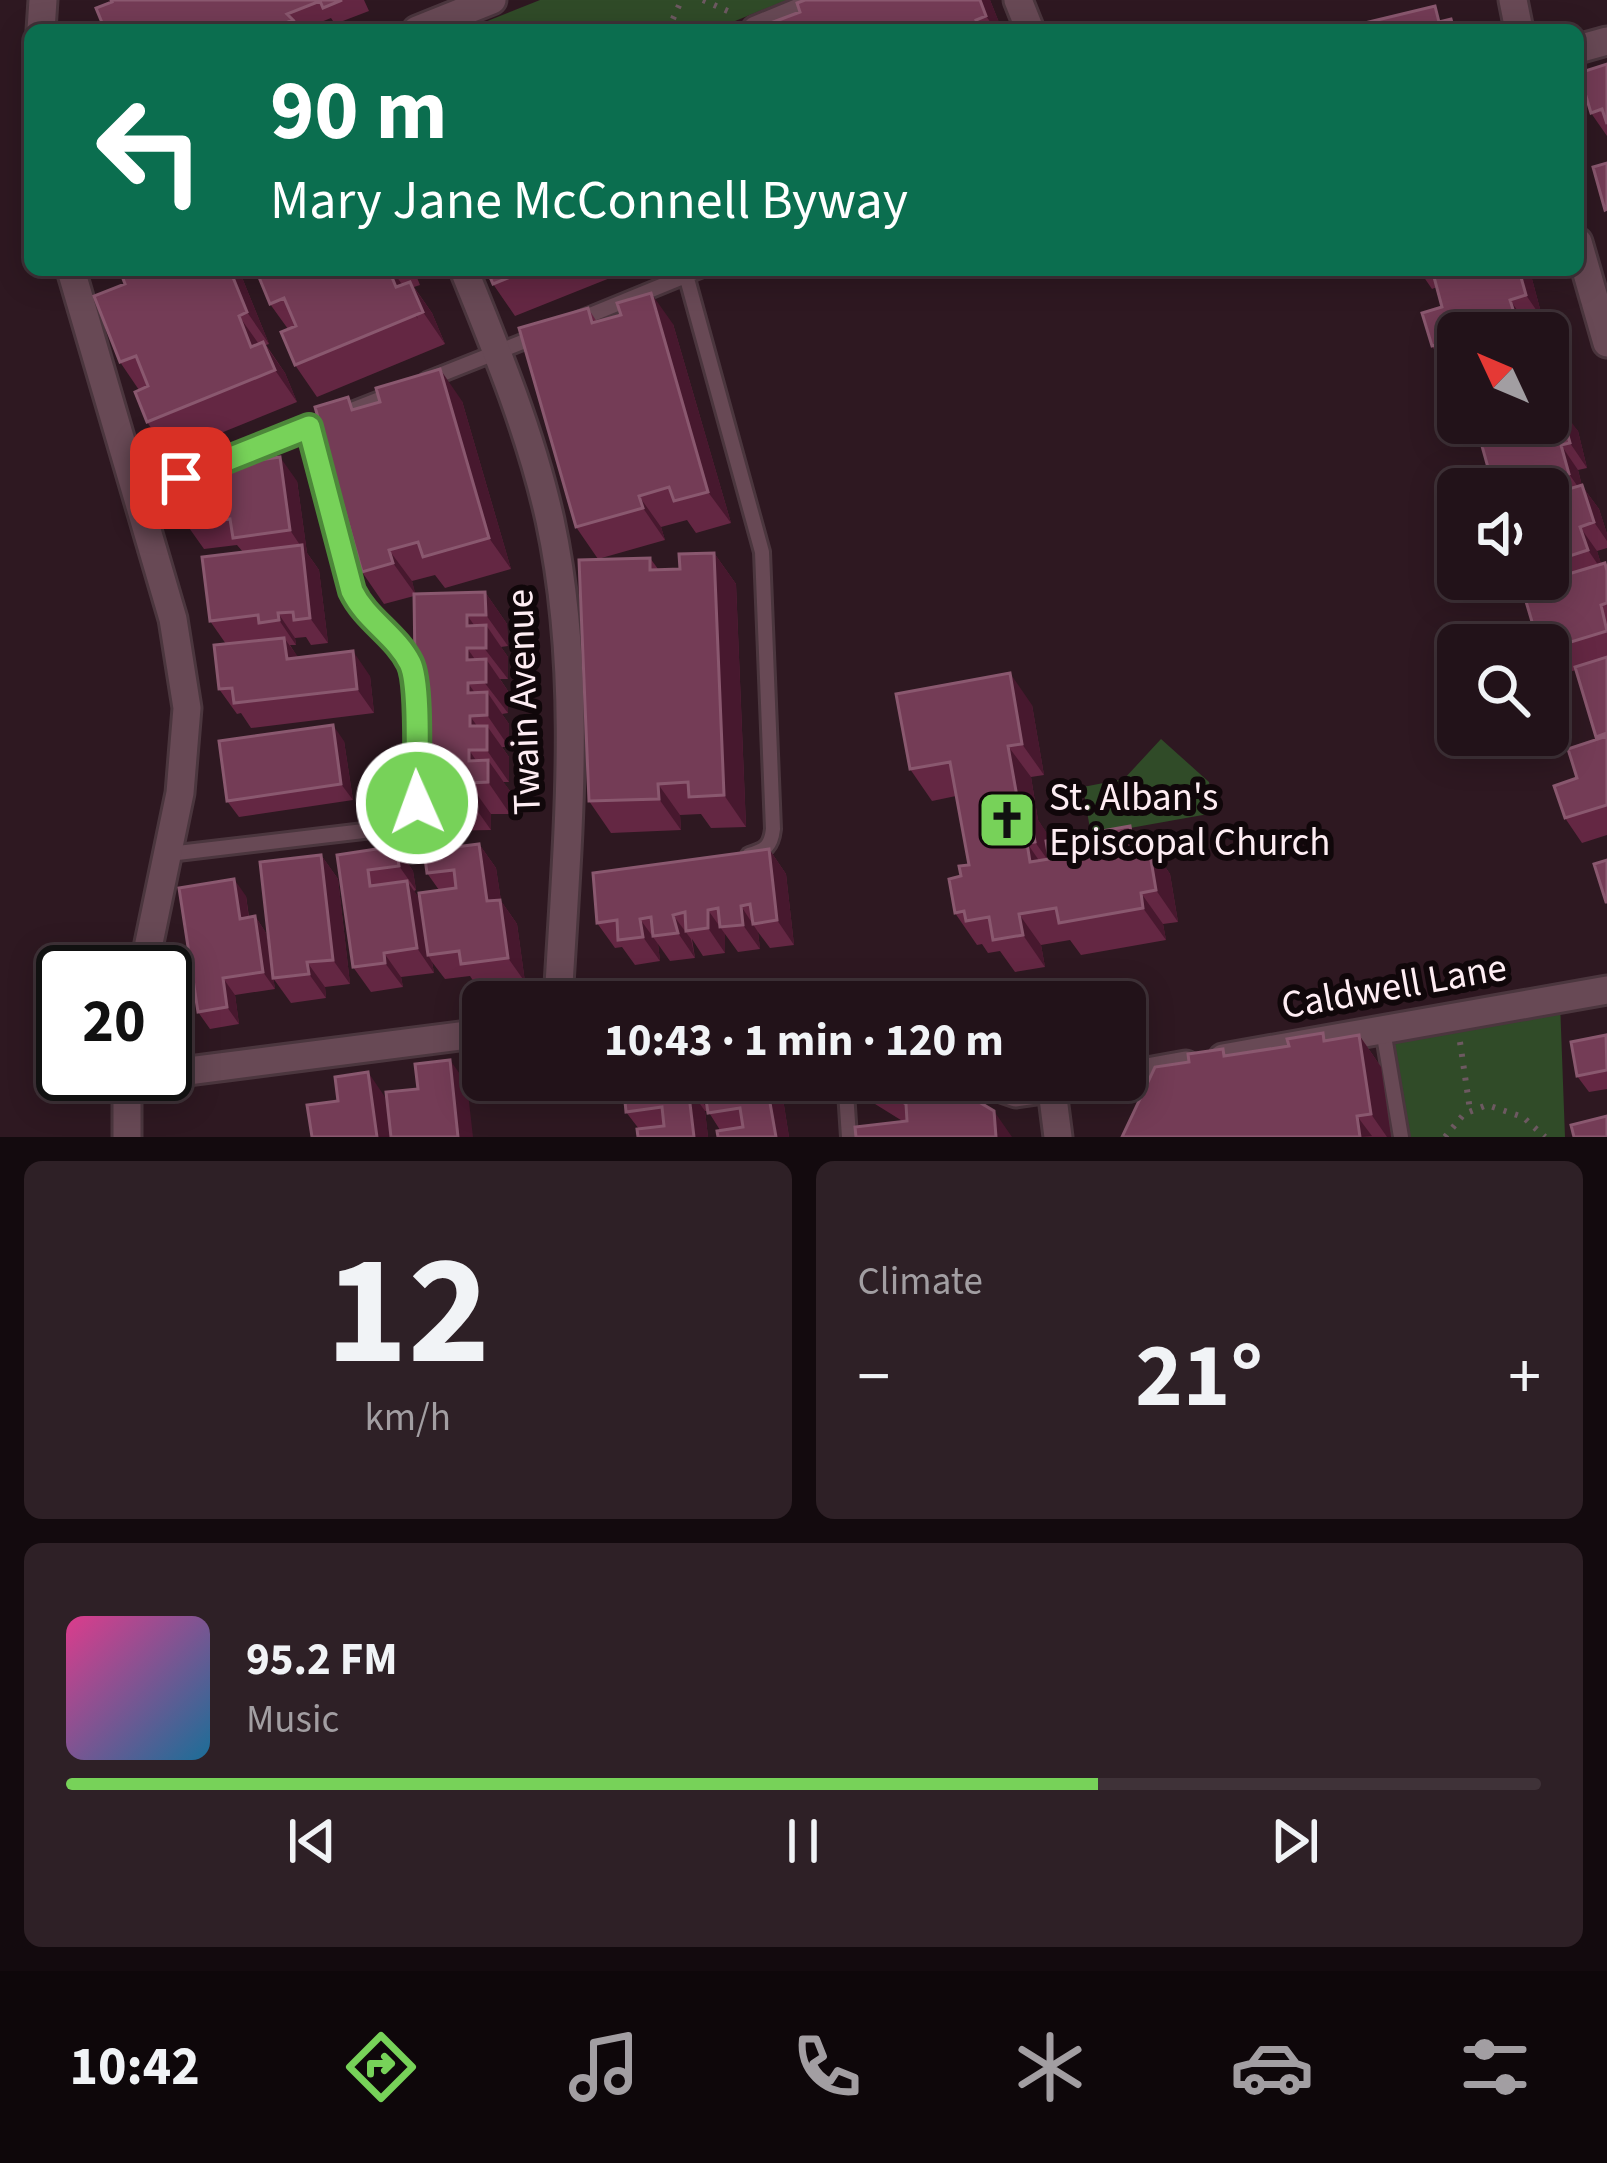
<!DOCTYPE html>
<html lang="en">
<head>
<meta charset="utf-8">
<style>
	:root { --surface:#221219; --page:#2e2026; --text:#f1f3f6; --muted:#a29ea2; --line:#3f3238; --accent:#77d259 }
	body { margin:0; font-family:"Source Sans 3",sans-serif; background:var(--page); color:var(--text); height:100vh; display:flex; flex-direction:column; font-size:45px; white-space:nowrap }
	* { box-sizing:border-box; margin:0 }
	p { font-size:39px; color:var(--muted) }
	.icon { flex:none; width:66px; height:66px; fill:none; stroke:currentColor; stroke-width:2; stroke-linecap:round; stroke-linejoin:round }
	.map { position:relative; height:1137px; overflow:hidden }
	.panel { display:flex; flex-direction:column; gap:24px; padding:24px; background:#130a0e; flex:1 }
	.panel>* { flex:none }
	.guide { position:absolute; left:24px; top:24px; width:1560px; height:252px; border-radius:18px; box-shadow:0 6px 30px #0003,0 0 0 3px var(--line); background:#0b6e4f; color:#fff; overflow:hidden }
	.needle { width:78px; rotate:314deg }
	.buttons { position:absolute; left:1437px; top:312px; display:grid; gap:24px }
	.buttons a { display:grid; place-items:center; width:132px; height:132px; border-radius:18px; background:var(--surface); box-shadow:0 6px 30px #0003,0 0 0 3px var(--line); font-size:60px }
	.speed { position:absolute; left:36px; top:945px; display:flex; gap:24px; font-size:60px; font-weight:700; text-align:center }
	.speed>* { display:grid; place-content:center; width:156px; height:156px; border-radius:50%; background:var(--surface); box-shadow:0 6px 30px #0003,0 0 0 3px var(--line); line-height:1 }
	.speed .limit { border:6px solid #111; border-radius:18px; background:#fff; color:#111 }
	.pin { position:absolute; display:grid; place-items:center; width:102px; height:102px; color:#fff; margin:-51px; border-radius:24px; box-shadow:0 6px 18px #0006 }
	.me { position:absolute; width:132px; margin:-66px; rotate:358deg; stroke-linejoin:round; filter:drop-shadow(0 0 9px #0008) }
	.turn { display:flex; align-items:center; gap:42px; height:252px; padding:0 48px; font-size:54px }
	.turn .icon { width:156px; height:156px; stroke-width:2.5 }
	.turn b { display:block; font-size:84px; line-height:102px }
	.big { font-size:90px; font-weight:700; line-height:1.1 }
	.panel .card { flex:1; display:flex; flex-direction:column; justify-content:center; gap:18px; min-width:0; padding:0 42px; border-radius:18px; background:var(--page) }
	.panel .dial { align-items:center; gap:0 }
	.dial b { font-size:156px; line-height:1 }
	.song { display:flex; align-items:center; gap:36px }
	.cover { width:144px; height:144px; border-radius:18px; background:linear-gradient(135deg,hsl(330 70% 55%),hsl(200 70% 35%)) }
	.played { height:12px; border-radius:6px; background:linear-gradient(90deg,var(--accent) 70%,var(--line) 70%) }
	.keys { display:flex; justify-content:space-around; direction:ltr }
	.heat { display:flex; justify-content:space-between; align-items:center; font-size:66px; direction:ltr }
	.panel .tiles { flex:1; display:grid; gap:24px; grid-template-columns:1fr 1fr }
	.card:last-child { grid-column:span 2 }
	.trip { position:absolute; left:462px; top:981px; width:684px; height:120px; border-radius:18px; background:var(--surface); box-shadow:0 6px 30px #0003,0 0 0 3px var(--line); font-weight:700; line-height:120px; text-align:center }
	.dock { display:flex; height:192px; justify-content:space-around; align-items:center; background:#0e070a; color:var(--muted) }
	.dock .icon { width:84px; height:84px }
	.dock .current { color:var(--accent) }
	.dock b { font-size:54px; color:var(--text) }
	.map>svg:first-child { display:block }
	.green { fill:#304b28 }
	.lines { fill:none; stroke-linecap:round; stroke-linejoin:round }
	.lane-casing { stroke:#4b363e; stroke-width:20 }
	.street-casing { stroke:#4b363e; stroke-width:33 }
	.path { stroke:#6d5961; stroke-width:6; stroke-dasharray:3 9; stroke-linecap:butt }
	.lane { stroke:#684955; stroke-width:14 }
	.street { stroke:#684955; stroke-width:27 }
	.wall { fill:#642743 }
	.shaded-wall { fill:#47182e }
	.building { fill:#743c56; stroke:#8a586f; stroke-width:3 }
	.route-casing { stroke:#4d883a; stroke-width:30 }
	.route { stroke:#77d259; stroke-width:21 }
	.labels { text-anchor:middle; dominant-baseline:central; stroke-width:12; stroke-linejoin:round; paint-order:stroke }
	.street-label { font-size:39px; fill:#feedf3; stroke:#10070a }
	.poi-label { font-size:39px; fill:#feedf3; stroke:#10070a; text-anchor:start }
</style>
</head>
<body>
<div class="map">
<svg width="1607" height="1137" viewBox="0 0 1607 1137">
	<rect width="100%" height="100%" fill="#2e1821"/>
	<path class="green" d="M540 0H787L713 30H465Z
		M1161 739 1209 782 1214 813 1091 835 1083 787 1124 779Z
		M1560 1002 1565 1137H1405L1386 1030Z"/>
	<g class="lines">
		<defs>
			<path id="lane" d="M686 275 762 552 773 829C771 846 766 850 749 855
				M578 320 700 270
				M427 380 535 337
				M344 413 395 393
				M138 496 317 423
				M169 854 389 828 405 824 417 803 413 671C400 639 367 622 352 591L309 427
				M1383 1030 1401 1137
				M849 1137 846 1092 850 1080"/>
			<path id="street" d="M1018 0 1030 30
				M1513 0 1519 30
				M41 30 43 0
				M417 30 492 0
				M756 30 829 0
				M1578 49 1607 41
				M1578 242 1607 343
				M71 270 173 619 187 708 180 793 143 972
				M464 270C497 351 531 434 550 520 584 679 567 842 558 1002
				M754 1002 776 999 820 1002
				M1223 1058 1607 990
				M127 1074V1137
				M1125 1076 1186 1065
				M126 1079 483 1033
				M979 1080 1016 1093 1106 1080
				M1052 1090 1058 1137"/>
		</defs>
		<use href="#lane" class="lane-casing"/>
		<use href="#street" class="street-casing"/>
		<path class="path" d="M703 0 732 13
			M668 30 681 1
			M1460 1042 1470 1110
			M1445 1137 1464 1114 1487 1105 1523 1117 1545 1137"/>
		<use href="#lane" class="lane"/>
		<use href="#street" class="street"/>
	</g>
	<path class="wall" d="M111 0H364L369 11 335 24 331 18 301 30H105Z
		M805 0H990L1002 30H770L800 12Z
		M1607 64V136L1591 113Z
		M135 270H239L269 344 266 345 285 373 297 402 169 454 147 422 139 390 120 362 125 284Z
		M256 270H414L420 285 414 287 432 313 445 344 317 397 295 365 288 329 270 304Z
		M487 270H630L515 316 493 284Z
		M1419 270H1525L1532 279 1543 320 1527 324 1529 331 1539 328 1542 333H1458V388L1432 346 1442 307 1437 287 1432 289Z
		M588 308 597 322 673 324 731 523 696 533 687 520 661 527 665 540 598 559 576 527Z
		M1548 341 1556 352 1567 389 1552 394 1556 408 1578 431 1587 468 1578 470 1582 486 1599 509 1607 534V548L1597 551 1601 564 1605 563 1607 566V835L1582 843 1565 818 1577 778 1598 739 1576 670 1548 678V645L1533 625 1526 600 1522 601 1507 579H1548V489H1494L1491 440 1478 444 1463 423H1548Z
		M462 401 511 569 445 588 435 575 412 581 415 594 485 592 507 624 508 646 501 647 508 657V679H500L508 691V713L502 714 509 724V747H502L509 757V782H503L510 791V814H491V830L439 831 417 800 414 596 384 604 362 572 356 409Z
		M297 481 307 553 319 570 328 643 311 645 306 637 295 638 296 645H290L298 658 370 676 374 713 251 728 241 713 237 714 219 689 226 644 210 621 243 552 237 545 204 549 187 525Z
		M714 553 736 584 746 827 711 828 701 814 680 815 681 830 611 833 589 801 650 558 658 569H680Z
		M1032 705 1044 775 1031 777 1038 820 1051 840 1148 842 1170 874 1178 922 1163 924 1166 940 1081 955 1070 940 1041 945 1045 967 1015 972 1000 951 988 953 982 944 977 945 955 913 961 876 969 865 956 796 932 801 910 769Z
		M344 741 353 800 239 817 227 801Z
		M479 844 496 868 501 901 517 924 525 982 478 988 470 976 445 979 432 962 434 973 401 977 403 987 371 992 353 967 337 855 396 846 413 871 416 890 414 891 420 900 439 890 427 873Z
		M769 849 786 874 794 945 770 948 758 932 760 949 738 952 725 934V953L703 956 692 939 695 958 670 961 658 944 660 961 635 965 622 947 615 948 597 923Z
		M321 855 338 879 350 984 325 987 326 998 291 1003 273 978Z
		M246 896 249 917 255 916 266 933 275 989 235 995 239 1024 210 1029 198 1012Z
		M1359 1035 1381 1067 1391 1137H1122L1227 1056Z
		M1607 1036V1089L1589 1092 1577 1076Z
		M623 1080H780L789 1137H718L720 1130 708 1111H705L708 1137 639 1129 626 1112Z
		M854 1080H942L1012 1137 904 1122 867 1099Z"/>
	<path class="shaded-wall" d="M980 0H990L1002 30H996L986 16Z
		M230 270H239L269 344 247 312Z
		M389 270H392L406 290 418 319 396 287Z
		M1519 270H1525L1532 279 1543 320 1526 295Z
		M410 282 432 313 445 344 423 312Z
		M651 293 673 324 731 523 708 492Z
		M1510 300 1527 324 1530 333H1524L1517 322Z
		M239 316 261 347H251Z
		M1548 341 1556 352 1567 389 1550 364Z
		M263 342 285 373 297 402 275 370Z
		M440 369 462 401 511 569 489 538Z
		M1548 388 1552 394 1560 420 1548 403Z
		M1560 407 1578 431 1587 468 1570 443Z
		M1561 445 1578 470 1582 486 1599 509 1607 534V541L1594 522 1586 498 1569 474Z
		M280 457 297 481 307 553 319 570 328 643 310 618 302 548 290 530Z
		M639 496 661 527 665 540 643 508Z
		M1580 527 1597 551 1605 575 1588 550Z
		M389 550 412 581 416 595 393 563Z
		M714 553 736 584 746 827 724 795Z
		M485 592 507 624 508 646 486 615Z
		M278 613 295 638 296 645 279 620Z
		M467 615 486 642V625L508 657V679L467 626Z
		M284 638 302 662 287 659Z
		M467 648 486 675V659L508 691V713L467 660Z
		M353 651 370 676 374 713 357 689Z
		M1010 673 1032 705 1044 775 1022 744Z
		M468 683 487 710V692L509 724V747L487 715 468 693Z
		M470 716 487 740V726L509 757V782L470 726Z
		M333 725 344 741 353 800 341 784Z
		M1008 746 1031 777 1038 820 1051 839 1057 873 1035 842 1019 808Z
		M469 750 488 778V760L510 791V814L488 782 469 761Z
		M469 783 491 814V830L469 799Z
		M658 784 680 815 681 830 659 799Z
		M1130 826 1150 855 1148 842 1170 874 1178 922 1156 890 1133 845Z
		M1027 843 1049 875 1030 862Z
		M479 844 496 868 501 901 517 924 525 982 508 958 487 901Z
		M396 846 413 871 416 890 399 866Z
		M769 849 786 874 794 945 777 920Z
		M321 855 338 879 350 984 333 960Z
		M234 879 246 896 251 936 240 919Z
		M407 881 424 905 428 955 432 962 434 973 417 948Z
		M1141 893 1163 924 1166 940 1143 908Z
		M741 906 758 932 760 949 743 925Z
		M708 910 725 934V953L708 928Z
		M1019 914 1041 945 1045 967 1023 935Z
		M673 915 691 939 695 958 678 933Z
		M255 916 266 933 275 989 263 972Z
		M640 919 658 944 660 961 643 937Z
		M384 953 401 977 403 987 385 963Z
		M307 962 325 987 326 998 309 974Z
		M223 978 235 995 239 1024 227 1007Z
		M1359 1035 1381 1067 1391 1137H1387L1371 1114Z
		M450 1060 467 1084 473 1137H458Z
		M368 1072 385 1097 391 1137H377Z
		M691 1080H705L709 1111 692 1087Z
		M766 1080H780L789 1137H776Z
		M688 1087 705 1111 708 1137H694Z
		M994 1111 1012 1137H996Z
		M1357 1116 1372 1136 1360 1137Z"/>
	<path class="building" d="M111 0H342L323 8 320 1 287 14 293 20 269 30H258L256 27 248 30H105L96 8 112 2Z
		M805 0H980L986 16 976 20 980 30H770L768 24 800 12 797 3Z
		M1435 6 1439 22 1451 19 1454 30H1366L1365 23Z
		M1607 64V124L1602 109 1591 113 1579 73Z
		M1607 163V209L1605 210 1593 167Z
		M135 270H230L247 312 239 316 251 347 263 342 275 370 147 422 135 392 148 386 136 356 120 362 94 296 125 284 122 276Z
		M256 270H389L396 287 410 282 423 312 295 365 281 332 296 326 284 298 270 304Z
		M487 270H528L493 284Z
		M1460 270H1519L1526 295 1510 300 1517 322 1479 333H1458V339L1432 346 1422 313 1442 307 1434 277Z
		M651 293 708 492 674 501 669 487 639 496 643 508 576 527 519 328 588 308 592 323 621 315 617 303Z
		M1539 328 1540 333H1521Z
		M1458 351V369L1447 372 1442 356Z
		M440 369 489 538 423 557 418 542 389 550 393 563 362 572 315 407 348 397 352 410 380 402 376 388Z
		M1458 391V410L1453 393Z
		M1560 407 1570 443 1561 445 1569 474 1514 489H1494L1482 446 1491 443 1487 427 1501 423H1548V410Z
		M280 457 290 530 233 538 230 519 187 525 180 471Z
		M1582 485 1594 522 1580 527 1588 550 1548 563V495Z
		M302 545 310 618 294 620 293 612 278 613 279 620 259 623 258 615 210 621 202 557Z
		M714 553 724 795 689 797 688 782 658 784 659 799 589 801 579 560 650 558V570L680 569 679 554Z
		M1605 563 1607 571V603L1601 605 1607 631 1548 649V645H1522L1517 629 1533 625 1522 588Z
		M485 592 486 615H467V626L486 625V648H467V660L486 659V682L468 683V693L487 692V715L470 716V726H487V750H469V761L488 760V782L469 783V799L417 800 414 594Z
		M284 638 287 659 353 651 357 689 234 703 232 688 219 689 214 645Z
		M1607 657V733L1596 737 1575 667Z
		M1010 673 1022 744 1008 746 1019 808 1029 807 1035 842 1027 843 1030 862 1049 859 1046 841 1130 826 1133 845 1148 842 1156 890 1141 893 1143 908 1059 923 1056 908 1019 914 1023 935 993 940 989 917 966 921 964 911 955 913 949 879 961 876 959 866 969 865 950 762 910 769 896 694Z
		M333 725 341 784 227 801 219 741Z
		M1607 736V805L1565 818 1554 786 1577 778 1568 749Z
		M479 844 487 901 500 900 508 958 461 964 459 951 428 955 419 893 456 888 454 870 427 873 424 851Z
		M396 846 399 866 368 870 370 886 407 881 417 948 384 953 385 963 353 967 337 855Z
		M769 849 777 920 753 924 750 904 741 906 743 925 720 927 718 908 708 910V928L686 931 685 912 673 915 678 933 653 936 651 917 640 919 643 937 618 940 617 920 597 923 593 873Z
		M321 855 333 960 307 962 309 974 273 978 260 862Z
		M1607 860V902H1606L1594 864Z
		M234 879 240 919 255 916 263 972 223 978 227 1007 198 1012 179 888Z
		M1323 1033 1324 1041 1359 1035 1371 1114 1357 1116 1360 1137H1122L1155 1067 1189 1062 1188 1054 1223 1049 1224 1056 1289 1046 1287 1039Z
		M1606 1035 1607 1070 1577 1076 1571 1042Z
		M450 1060 458 1137H391L386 1092 418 1089 415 1064Z
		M368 1072 377 1137H312L307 1105 338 1101 335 1077Z
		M623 1080H691L692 1087H688L694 1137H638L637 1129 664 1126 662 1107 626 1112Z
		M703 1080H766L776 1137H718L717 1131 743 1127 740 1108 708 1113Z
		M865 1080H942L994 1111 996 1137H856L855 1127 907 1121 906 1104Z
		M1607 1116V1137H1574L1571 1125Z"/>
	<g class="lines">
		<defs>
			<path id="route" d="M181 478 309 427 352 591C366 620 396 635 410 663 421 685 416 774 417 803"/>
		</defs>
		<use href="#route" class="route-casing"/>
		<use href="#route" class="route"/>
	</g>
	<defs>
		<symbol id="church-square" viewBox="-11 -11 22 22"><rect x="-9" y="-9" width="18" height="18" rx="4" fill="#77d259" stroke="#10070a"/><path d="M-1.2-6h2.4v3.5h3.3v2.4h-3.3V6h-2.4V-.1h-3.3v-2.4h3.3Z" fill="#111"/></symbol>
	</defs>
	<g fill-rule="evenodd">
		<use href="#church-square" x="974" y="787" width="66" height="66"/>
	</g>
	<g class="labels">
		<g class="street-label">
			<text transform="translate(524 702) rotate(-92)">Twain Avenue</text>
			<text transform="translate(1394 987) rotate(-10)">Caldwell Lane</text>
		</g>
		<g class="poi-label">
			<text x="1049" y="798">St. Alban's<tspan x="1049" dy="45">Episcopal Church</tspan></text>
		</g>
	</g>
</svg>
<div class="buttons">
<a><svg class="needle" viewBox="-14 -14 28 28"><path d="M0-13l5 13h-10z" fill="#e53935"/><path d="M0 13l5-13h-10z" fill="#a29ea2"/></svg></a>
<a><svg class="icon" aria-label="sound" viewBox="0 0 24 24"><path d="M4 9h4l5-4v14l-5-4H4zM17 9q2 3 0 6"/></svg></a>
<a><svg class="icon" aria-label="search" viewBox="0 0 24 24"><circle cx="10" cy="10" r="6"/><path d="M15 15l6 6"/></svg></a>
</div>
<div class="speed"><div class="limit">20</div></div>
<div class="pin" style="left:181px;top:478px;background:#d93025"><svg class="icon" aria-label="arrive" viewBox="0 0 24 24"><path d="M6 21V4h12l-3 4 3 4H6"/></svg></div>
<svg class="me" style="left:417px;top:803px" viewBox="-20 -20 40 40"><circle r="17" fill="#77d259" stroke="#fff" stroke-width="3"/><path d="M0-11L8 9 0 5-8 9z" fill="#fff"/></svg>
<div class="trip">10:43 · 1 min · 120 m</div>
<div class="guide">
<div class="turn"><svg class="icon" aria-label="left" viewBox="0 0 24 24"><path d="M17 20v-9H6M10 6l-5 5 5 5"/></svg><div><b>90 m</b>Mary Jane McConnell Byway</div></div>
</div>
</div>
<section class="panel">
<div class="tiles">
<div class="card dial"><b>12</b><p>km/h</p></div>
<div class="card"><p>Climate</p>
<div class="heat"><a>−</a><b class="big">21°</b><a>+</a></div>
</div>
<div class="card">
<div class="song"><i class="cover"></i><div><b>95.2 FM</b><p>Music</p></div></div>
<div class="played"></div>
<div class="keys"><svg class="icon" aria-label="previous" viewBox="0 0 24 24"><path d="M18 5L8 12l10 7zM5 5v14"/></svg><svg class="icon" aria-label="pause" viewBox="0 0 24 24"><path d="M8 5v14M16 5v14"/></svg><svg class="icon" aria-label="next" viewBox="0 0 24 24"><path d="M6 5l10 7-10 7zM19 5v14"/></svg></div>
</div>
</div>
</section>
<nav class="dock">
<b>10:42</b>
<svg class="icon current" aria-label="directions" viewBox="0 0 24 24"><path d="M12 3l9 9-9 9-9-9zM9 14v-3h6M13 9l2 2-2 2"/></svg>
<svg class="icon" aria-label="music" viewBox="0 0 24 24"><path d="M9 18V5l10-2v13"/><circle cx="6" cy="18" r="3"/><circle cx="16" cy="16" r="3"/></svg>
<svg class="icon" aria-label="phone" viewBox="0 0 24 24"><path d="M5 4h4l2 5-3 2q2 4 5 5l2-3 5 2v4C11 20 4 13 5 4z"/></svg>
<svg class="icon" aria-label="climate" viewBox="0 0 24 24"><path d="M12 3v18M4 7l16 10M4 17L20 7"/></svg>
<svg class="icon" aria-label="car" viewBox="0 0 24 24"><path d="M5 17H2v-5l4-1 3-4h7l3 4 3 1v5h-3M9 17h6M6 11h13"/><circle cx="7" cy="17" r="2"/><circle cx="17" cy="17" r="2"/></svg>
<svg class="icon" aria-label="filters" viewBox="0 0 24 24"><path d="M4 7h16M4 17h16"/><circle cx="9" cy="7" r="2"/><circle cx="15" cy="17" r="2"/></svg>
</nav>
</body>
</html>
